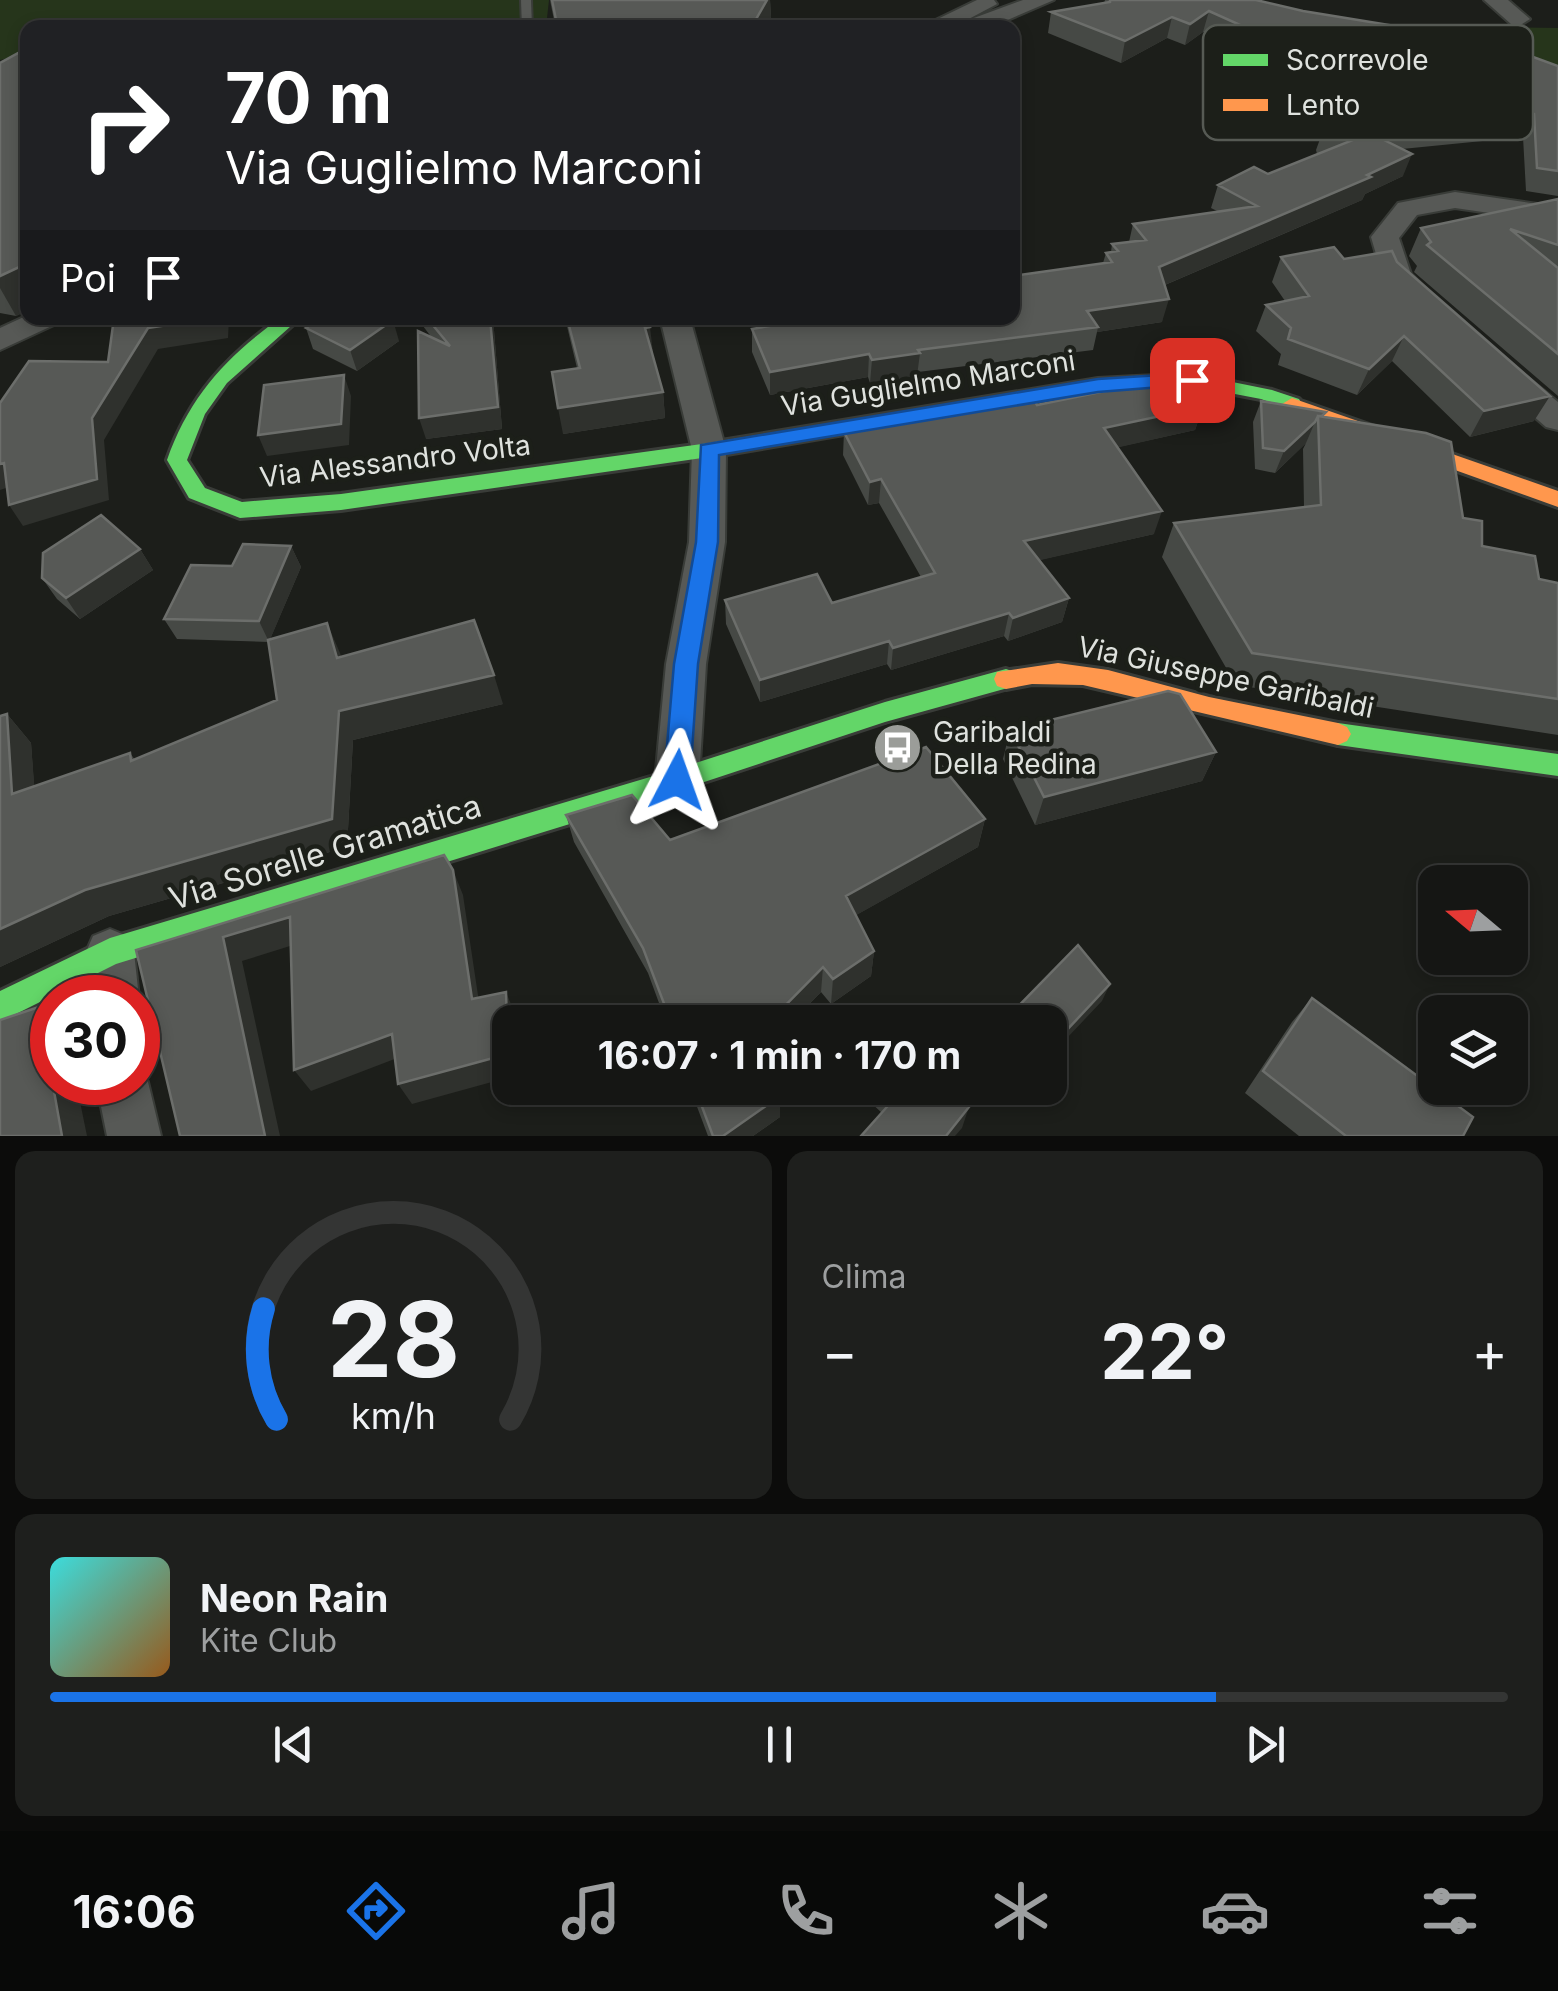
<!DOCTYPE html>
<html lang="it">
<head>
<meta charset="utf-8">
<style>
	:root { --surface:#151614; --page:#1e1f1d; --text:#f1f3f6; --muted:#9d9fa0; --line:#343534; --accent:#1a73e8 }
	body { margin:0; font-family:Inter,sans-serif; background:var(--page); color:var(--text); height:100vh; display:flex; flex-direction:column; font-size:38px; white-space:nowrap }
	* { box-sizing:border-box; margin:0 }
	p { font-size:32px; color:var(--muted) }
	.icon { flex:none; width:55px; height:55px; fill:none; stroke:currentColor; stroke-width:2; stroke-linecap:round; stroke-linejoin:round }
	.map { position:relative; height:1136px; overflow:hidden }
	.side { display:flex; flex-direction:column; gap:15px; padding:15px; background:#0c0c0b; flex:1 }
	.side>* { flex:none }
	.banner { position:absolute; left:20px; top:20px; width:1000px; height:305px; border-radius:20px; box-shadow:0 5px 15px #0003,0 0 0 2px var(--line); background:#202124; color:#fff; overflow:hidden }
	.needle { width:65px; rotate:289deg }
	.tools { position:absolute; left:1418px; top:865px; display:grid; gap:20px }
	.tools a { display:grid; place-items:center; width:110px; height:110px; border-radius:20px; background:var(--surface); box-shadow:0 5px 15px #0003,0 0 0 2px var(--line); font-size:50px }
	.speed { position:absolute; left:30px; top:975px; display:flex; gap:20px; font-size:50px; font-weight:700; text-align:center }
	.speed>* { display:grid; place-content:center; width:130px; height:130px; border-radius:50%; background:var(--surface); box-shadow:0 5px 15px #0003,0 0 0 2px var(--line); line-height:1 }
	.speed .limit { border:15px solid #d22; background:#fff; color:#111 }
	.pin { position:absolute; display:grid; place-items:center; width:85px; height:85px; color:#fff; margin:-42px; border-radius:20px; box-shadow:0 5px 15px #0006 }
	.me { position:absolute; width:110px; margin:-55px; rotate:4deg; stroke-linejoin:round; filter:drop-shadow(0 0 8px #0008) }
	.turn { display:flex; align-items:center; gap:35px; height:210px; padding:0 40px; font-size:45px }
	.turn .icon { width:130px; height:130px; stroke-width:2.5 }
	.turn b { display:block; font-size:70px; line-height:85px }
	.then { display:flex; align-items:center; height:95px; padding:0 40px; background:#0003; gap:20px; font-size:38px }
	.big { font-size:75px; font-weight:700; line-height:1.1 }
	.side .tile { flex:1; display:flex; flex-direction:column; justify-content:center; gap:15px; min-width:0; padding:0 35px; border-radius:20px; background:var(--page) }
	.side .dial { align-items:center; gap:0 }
	.dial svg { height:260px; overflow:visible; fill:none; stroke:var(--line); stroke-width:7; stroke-linecap:round; text-anchor:middle }
	.dial text { fill:var(--text); stroke:none }
	.song { display:flex; align-items:center; gap:30px }
	.cover { width:120px; height:120px; border-radius:15px; background:linear-gradient(135deg,hsl(180 70% 55%),hsl(30 70% 35%)) }
	.played { height:10px; border-radius:5px; background:linear-gradient(90deg,var(--accent) 80%,var(--line) 80%) }
	.keys { display:flex; justify-content:space-around; direction:ltr }
	.heat { display:flex; justify-content:space-between; align-items:center; font-size:55px; direction:ltr }
	.side .tiles { flex:1; display:grid; gap:15px; grid-template-columns:1fr 1fr }
	.tile:last-child { grid-column:span 2 }
	.trip { position:absolute; left:492px; top:1005px; width:575px; height:100px; border-radius:20px; background:var(--surface); box-shadow:0 5px 15px #0003,0 0 0 2px var(--line); font-weight:700; line-height:100px; text-align:center }
	.dock { display:flex; height:160px; justify-content:space-around; align-items:center; background:#080908; color:var(--muted) }
	.dock .icon { width:70px; height:70px }
	.dock .selected { color:var(--accent) }
	.dock b { font-size:45px; color:var(--text) }
	.map>svg:first-child { display:block }
	.green { fill:#26351b }
	.lines { fill:none; stroke-linecap:round; stroke-linejoin:round }
	.lane-casing { stroke:#393c38; stroke-width:4 }
	.street-casing { stroke:#393c38; stroke-width:4 }
	.fast-casing { stroke:#393c38; stroke-width:6 }
	.slow-casing { stroke:#393c38; stroke-width:6 }
	.lane { fill:#575956; fill-rule:evenodd }
	.street { fill:#575956; fill-rule:evenodd }
	.fast { fill:#63d668; fill-rule:evenodd }
	.slow { fill:#ff974d; fill-rule:evenodd }
	.wall { fill:#464945 }
	.shaded-wall { fill:#2f312d }
	.building { fill:#575956; stroke:#6c6e6b; stroke-width:2.5 }
	.route { fill:#1a73e8; stroke:#114b97; stroke-width:2.5 }
	.labels { text-anchor:middle; dominant-baseline:central; stroke-width:9; stroke-linejoin:round; paint-order:stroke }
	.street-label { font-size:28px; fill:#dfe2de; stroke:#1c1f19 }
	.poi-label { font-size:28px; fill:#dfe2de; stroke:#1c1f19; text-anchor:start }
	.near-street-label { font-size:32px; fill:#dfe2de; stroke:#1c1f19 }
	.key { fill:#1c1f19; stroke:#565a54; stroke-width:2.5 }
	.key-label { font-size:28px; fill:#dfe2de }
</style>
</head>
<body>
<div class="map">
<svg width="1558" height="1136" viewBox="0 0 1558 1136">
	<rect width="100%" height="100%" fill="#1c1e1a"/>
	<path class="green" d="M0 0H549L546 27 28 28 27 54 0 60Z
		M1495 27 1558 28V66L1525 58Z"/>
	<g class="lines">
		<defs>
			<path id="lane" d="M521 0H531L532 28H522Z"/>
			<path id="street" d="M977 0H994L997 4 963 22 1023 0H1054L989 28H956L959 24 919 28Z
				M1484 0H1508L1530 19 1519 26 1511 24Z
				M1455 192 1558 207V223L1455 208 1417 215 1399 238 1411 274 1429 292 1425 298H1403L1383 278 1371 237 1398 203Z
				M28 315 60 318 56 324 0 350V328Z
				M660 318H690L726 450 725 542 706 664 699 780 692 793 677 799 662 793 655 780 666 664 689 542 692 450Z
				M1506 366 1517 369 1558 402V430L1546 427 1495 383 1490 376 1495 369Z
				M110 929 127 936 134 952 139 998 138 1001V998H89L86 952 93 936Z
				M138 1062 148 1082 161 1136H107L96 1082H138Z"/>
			<path id="fast" d="M280 318H300L227 383 205 414 187 460 205 488 242 502 341 494 709 443 1098 379 1193 374 1272 390 1299 399 1302 404 1292 410 1261 399 1193 386 1098 391 709 457 341 510 240 518 189 498 167 460C189 397 226 357 280 318Z
				M1006 669 1015 672 1018 679 1015 686 885 722 677 791 116 964 0 1022V991L110 938 677 769 885 702Z
				M1338 723 1558 754V776L1338 745 1329 741 1325 734 1329 727Z"/>
			<path id="slow" d="M1292 398 1558 491V507L1285 409 1282 404Z
				M1058 663 1108 670 1209 697 1338 723 1347 727 1351 734 1347 741 1338 745 1083 685 1032 684 1006 689 997 686 994 679 997 672Z"/>
		</defs>
		<use href="#lane" class="lane-casing"/>
		<use href="#street" class="street-casing"/>
		<use href="#fast" class="fast-casing"/>
		<use href="#slow" class="slow-casing"/>
		<use href="#lane" class="lane"/>
		<use href="#street" class="street"/>
		<use href="#fast" class="fast"/>
		<use href="#slow" class="slow"/>
	</g>
	<path class="wall" d="M550 0H770L771 17 765 28H539L555 25Z
		M1105 0H1256L1500 55 1558 66V196L1526 191 1523 137 1402 149 1403 176 1365 194 1362 200 1165 285 1162 322 1097 332 1093 350 918 372 917 376 870 383 868 377 770 395 752 352V329L1103 263 1106 253 1111 252 1112 244 1129 242 1133 224 1219 212 1211 208 1218 185 1268 174 1317 154 1316 150 1324 128 1366 110 1280 78 1283 69 1203 32 1185 45 1167 38 1121 63 1048 33 1051 12 1104 3Z
		M28 62V310L16 316 0 313V63Z
		M1558 199V396L1414 272 1417 266 1409 256 1421 228Z
		M1281 257 1397 262 1534 421 1470 437 1392 361 1357 395 1278 365 1281 354 1256 331 1266 305 1285 301 1272 282Z
		M421 318H493L502 429 426 439 432 338 423 326Z
		M565 318H647L652 353 663 392 665 418 563 434 577 368Z
		M306 328 399 341 357 371 313 349Z
		M1261 401 1324 417 1463 518 1482 546 1539 579 1558 583V735L1236 685 1162 557 1174 523 1304 507 1303 449 1306 443 1275 473 1255 469 1253 422Z
		M1037 405 1203 407 1195 430 1118 447 1154 534 1039 560 1069 598 1062 622 1008 641 1004 636 891 670 887 664 760 702 726 624 725 600 832 603 921 577 879 503 868 505 843 455 844 432Z
		M291 546 301 567 270 639 341 657 503 704 353 740 347 847 109 916 0 967V716L7 714 31 743 34 786 130 753 135 760 277 700 269 642 177 639 164 619 232 566Z
		M140 549 153 570 80 619 57 599 42 578Z
		M1010 730 1216 752 1202 781 1035 825 1003 759Z
		M566 815 670 840 985 819 978 847 856 915 874 951 871 976 831 1004 821 992 792 1022H666L648 973 574 842Z
		M1312 998 1463 1136H1299L1245 1093 1292 1022Z
		M690 1088H775L780 1117 753 1136H708Z
		M855 1088H946L962 1128 882 1113Z"/>
	<path class="shaded-wall" d="M767 0H770L771 17 765 28H751Z
		M1209 11 1203 32 1185 45 1190 24Z
		M1172 17 1167 38 1121 63 1125 41Z
		M1412 154 1403 176 1365 194 1362 200 1153 290 1159 267Z
		M28 263V310L16 316 0 288V276Z
		M1169 299 1162 322 1097 332 1098 327 1087 311Z
		M214 318H229L228 338 158 349 104 440 109 500 23 526 9 505 148 328Z
		M490 318H493L502 429 426 439 419 418Z
		M393 320 399 341 357 371 350 350Z
		M650 327 653 353 645 328Z
		M1404 336 1392 361 1357 395 1369 369Z
		M920 353 917 376 870 383 872 360Z
		M869 354 868 377 770 395V372Z
		M344 375 351 396 349 445 267 456 258 435Z
		M663 392 665 418 563 434 558 408Z
		M1550 396 1534 421 1470 437 1484 411Z
		M1203 407 1195 430 1098 452 1104 428Z
		M1315 422 1306 443 1275 473 1284 451Z
		M4 463 18 484 0 490V464Z
		M881 479 879 503 868 505 870 482Z
		M1162 511 1154 534 1019 565 1024 541Z
		M291 546 301 567 269 642 259 621Z
		M140 549 153 570 80 619 66 598Z
		M1069 598 1062 622 1008 641 1013 618Z
		M1009 613 1004 636 891 670 893 648Z
		M327 623 340 653 351 687 337 658Z
		M889 641 887 664 760 702V680Z
		M494 675 503 704 353 740 347 847 109 916 0 967V929L339 711Z
		M7 714 31 743 37 821 12 794Z
		M1216 752 1202 781 1035 825 1044 797Z
		M985 819 978 847 844 922 846 896Z
		M453 870 463 895 482 1022 472 999Z
		M290 917 306 941 242 961 280 1136H265L223 937Z
		M874 951 871 976 831 1004 833 979Z
		M823 967 821 992 792 1022H769Z
		M1110 984 1102 1001 1050 1056V1048Z
		M506 992 515 1014 516 1022H510V1077L412 1104 398 1084Z
		M39 1007 52 1019V1082H76L87 1136H62Z
		M392 1034 405 1055 311 1091 294 1070Z
		M780 1096V1117L753 1136H723Z
		M969 1107 962 1128 955 1136H946Z"/>
	<path class="building" d="M552 0H767L751 28H720L636 20 644 28H540L557 25Z
		M1110 0H1256L1303 11 1444 34 1500 55 1511 49 1558 66V171L1537 168 1534 114 1326 134 1324 128 1398 97 1287 56 1298 51 1209 11 1190 24 1172 17 1125 41 1051 12 1110 2Z
		M22 51 28 76V263L0 276V63Z
		M1370 133 1412 154 1367 175 1371 177 1159 267 1169 299 1087 311 1098 327 918 350 920 353 872 360 869 354 770 372 752 329 817 318H1012V276L1112 262 1106 253 1118 251 1112 244 1146 240 1133 224 1257 206 1218 185 1254 167 1268 174Z
		M1558 199V245L1510 229 1558 268V354L1427 245 1431 242 1421 228Z
		M1334 247 1344 259 1392 251 1397 262 1550 396 1484 411 1404 336 1369 369 1288 339 1291 328 1266 305 1309 296 1281 257Z
		M114 318H214L148 328 92 418 97 479 9 505 4 463 0 464V403L29 361 108 362Z
		M322 318H388L393 320 350 350 306 328Z
		M427 318H490L498 407 419 418 418 331 450 346Z
		M567 318H647L650 327 645 328 663 392 558 408 552 372 580 368Z
		M344 375 341 424 258 435 264 385Z
		M1178 376 1203 407 1104 428 1162 511 1024 541 1069 598 1013 618 1009 613 893 648 889 641 760 680 725 600 817 574 832 603 935 573 881 479 870 482 844 432 1034 400 1037 405Z
		M1261 401 1326 412 1322 416H1318L1315 422 1284 451 1263 448Z
		M1318 416 1426 433 1451 442 1463 518 1482 521V546L1535 556 1539 579 1558 583V699L1252 653 1174 523 1321 505Z
		M101 515 140 549 66 598 42 578 43 553Z
		M243 544 291 546 259 621 164 619 191 565 232 566Z
		M474 620 494 675 339 711 332 819 85 890 0 929V716L7 714 12 794 130 753 131 761 277 700 268 640 327 623 337 658Z
		M1168 691 1180 694 1216 752 1044 797 1010 730Z
		M926 747 985 819 846 896 874 951 833 979 823 967 769 1022H671L643 948 566 815 632 795 670 840Z
		M444 855 453 870 472 999 506 992 508 1054 398 1084 392 1034 294 1070 290 917 223 937 265 1136H180L136 950Z
		M1078 945 1110 984 1050 1048V1022H1003Z
		M1312 998 1473 1117 1463 1136H1346L1263 1071Z
		M39 1007 62 1136H0V1020Z
		M695 1088H775L780 1096 723 1136H713Z
		M881 1088H946L969 1107 946 1136H861L894 1099Z"/>
	<path class="route" d="M1192 373 1202 380 1199 384 1098 392 719 455 718 542 698 664 690 780 687 788 677 791 668 788 664 780 674 664 696 542 701 445 1098 379Z"/>
	<defs>
		<symbol id="bus-disc" viewBox="-11 -11 22 22"><circle r="9.5" fill="#9b9d99" stroke="#1c1f19"/><path d="M-5-6H5V4H4V6H2V4H-2V6H-4V4H-5ZM-3.5-4V0h7V-4ZM-3.5 1.2v1.5H-2V1.2ZM2 1.2v1.5H3.5V1.2Z" fill="#fff"/></symbol>
	</defs>
	<g fill-rule="evenodd">
		<use href="#bus-disc" x="870" y="720" width="55" height="55"/>
	</g>
	<g class="labels">
		<g class="street-label">
			<text transform="translate(928 383) rotate(-9)">Via Guglielmo Marconi</text>
			<text transform="translate(395 461) rotate(-7)">Via Alessandro Volta</text>
			<text transform="translate(1226 677) rotate(12)">Via Giuseppe Garibaldi</text>
		</g>
		<g class="poi-label">
			<text x="933" y="732">Garibaldi<tspan x="933" dy="32">Della Redina</tspan></text>
		</g>
		<g class="near-street-label">
			<text transform="translate(325 852) rotate(-17)">Via Sorelle Gramatica</text>
		</g>
	</g>
	<rect x="1203" y="25" width="330" height="115" rx="15" class="key"/>
	<rect x="1223" y="54" width="45" height="12" fill="#63d668"/>
	<rect x="1223" y="99" width="45" height="12" fill="#ff974d"/>
	<g class="key-label">
		<text x="1286" y="70">Scorrevole</text>
		<text x="1286" y="115">Lento</text>
	</g>
</svg>
<div class="tools">
<a><svg class="needle" viewBox="-14 -14 28 28"><path d="M0-13l5 13h-10z" fill="#e53935"/><path d="M0 13l5-13h-10z" fill="#9d9fa0"/></svg></a>
<a><svg class="icon" aria-label="layers" viewBox="0 0 24 24"><path d="M12 4l9 5-9 5-9-5zM3 14l9 5 9-5"/></svg></a>
</div>
<div class="speed"><div class="limit">30</div></div>
<div class="pin" style="left:1192px;top:380px;background:#d93025"><svg class="icon" aria-label="arrive" viewBox="0 0 24 24"><path d="M6 21V4h12l-3 4 3 4H6"/></svg></div>
<svg class="me" style="left:677px;top:780px" viewBox="-20 -20 40 40"><path d="M0-17L14 15 0 8-14 15z" fill="#1a73e8" stroke="#fff" stroke-width="4"/></svg>
<div class="trip">16:07 · 1 min · 170 m</div>
<div class="banner">
<div class="turn"><svg class="icon" aria-label="right" viewBox="0 0 24 24"><path d="M7 20v-9h11M14 6l5 5-5 5"/></svg><div><b>70 m</b>Via Guglielmo Marconi</div></div>
<div class="then">Poi<svg class="icon" aria-label="arrive" viewBox="0 0 24 24"><path d="M6 21V4h12l-3 4 3 4H6"/></svg></div>
</div>
</div>
<section class="side">
<div class="tiles">
<div class="tile dial"><svg viewBox="0 0 100 80">
<path d="M14 69A42 42 0 1 1 86 69"/>
<path d="M14 69A42 42 0 0 1 10 35" stroke="#1a73e8"/>
<text x="50" y="56" font-size="32" font-weight="700">28</text>
<text x="50" y="72" font-size="11">km/h</text>
</svg></div>
<div class="tile"><p>Clima</p>
<div class="heat"><a>−</a><b class="big">22°</b><a>+</a></div>
</div>
<div class="tile">
<div class="song"><i class="cover"></i><div><b>Neon Rain</b><p>Kite Club</p></div></div>
<div class="played"></div>
<div class="keys"><svg class="icon" aria-label="previous" viewBox="0 0 24 24"><path d="M18 5L8 12l10 7zM5 5v14"/></svg><svg class="icon" aria-label="pause" viewBox="0 0 24 24"><path d="M8 5v14M16 5v14"/></svg><svg class="icon" aria-label="next" viewBox="0 0 24 24"><path d="M6 5l10 7-10 7zM19 5v14"/></svg></div>
</div>
</div>
</section>
<nav class="dock">
<b>16:06</b>
<svg class="icon selected" aria-label="directions" viewBox="0 0 24 24"><path d="M12 3l9 9-9 9-9-9zM9 14v-3h6M13 9l2 2-2 2"/></svg>
<svg class="icon" aria-label="music" viewBox="0 0 24 24"><path d="M9 18V5l10-2v13"/><circle cx="6" cy="18" r="3"/><circle cx="16" cy="16" r="3"/></svg>
<svg class="icon" aria-label="phone" viewBox="0 0 24 24"><path d="M5 4h4l2 5-3 2q2 4 5 5l2-3 5 2v4C11 20 4 13 5 4z"/></svg>
<svg class="icon" aria-label="climate" viewBox="0 0 24 24"><path d="M12 3v18M4 7l16 10M4 17L20 7"/></svg>
<svg class="icon" aria-label="car" viewBox="0 0 24 24"><path d="M5 17H2v-5l4-1 3-4h7l3 4 3 1v5h-3M9 17h6M6 11h13"/><circle cx="7" cy="17" r="2"/><circle cx="17" cy="17" r="2"/></svg>
<svg class="icon" aria-label="filters" viewBox="0 0 24 24"><path d="M4 7h16M4 17h16"/><circle cx="9" cy="7" r="2"/><circle cx="15" cy="17" r="2"/></svg>
</nav>
</body>
</html>
